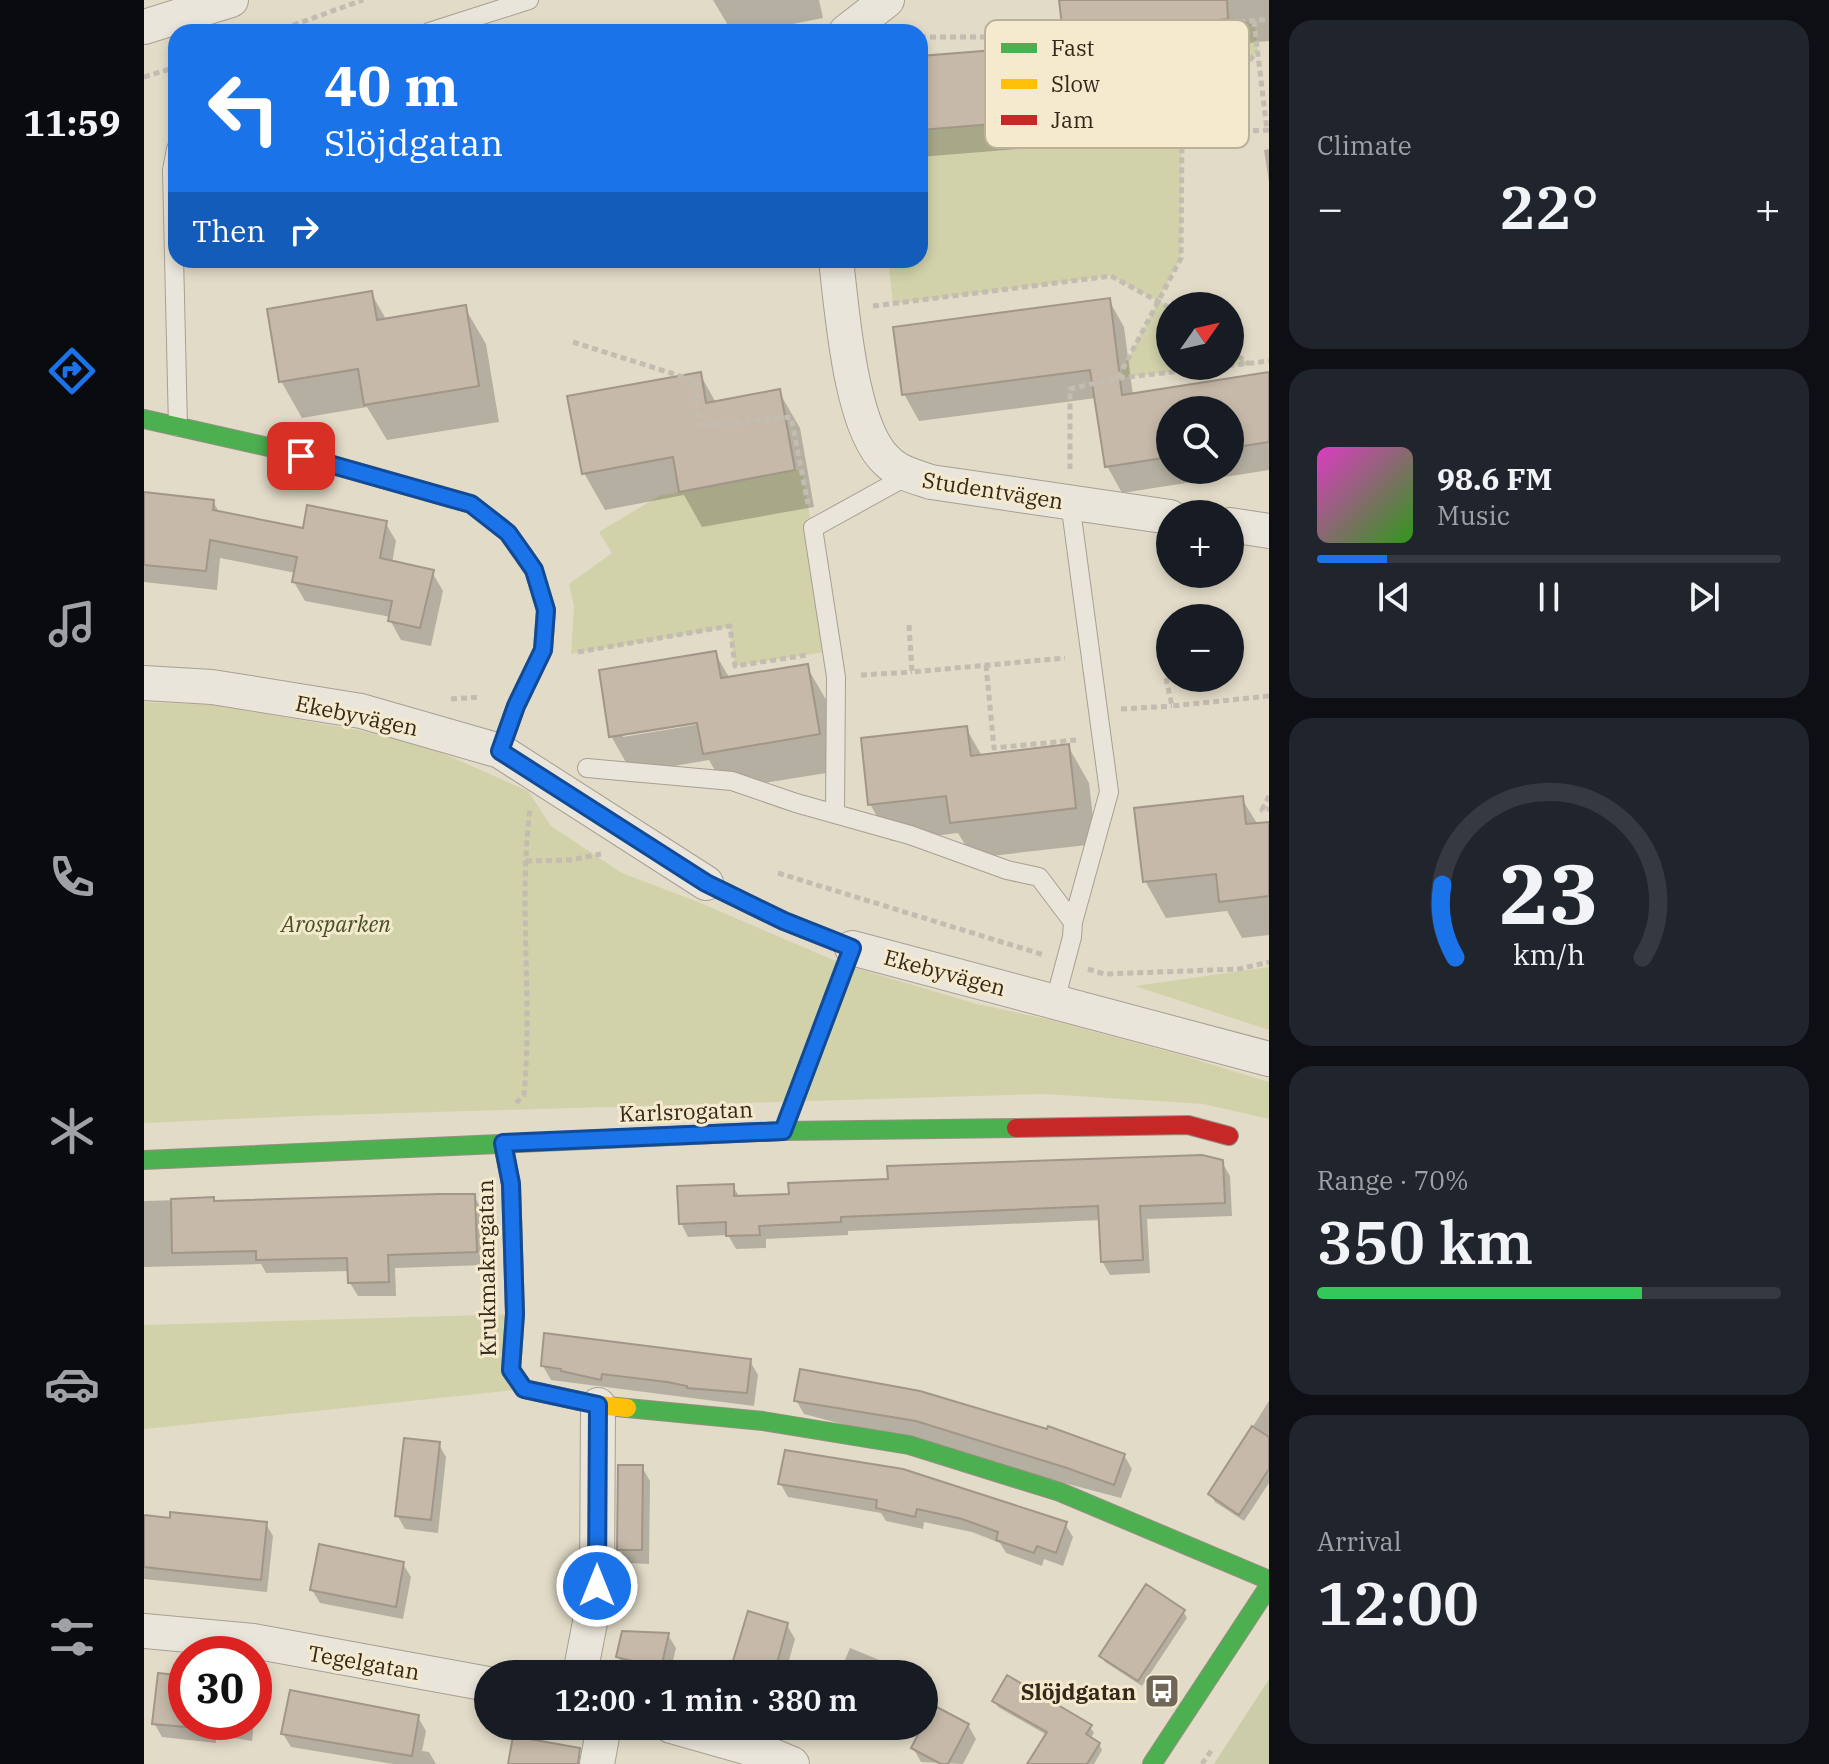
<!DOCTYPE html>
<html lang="en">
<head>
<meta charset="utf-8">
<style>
	:root { --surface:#171b24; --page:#20242c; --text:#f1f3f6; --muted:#9ea1a6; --line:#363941; --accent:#1a73e8 }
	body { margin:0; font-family:"IBM Plex Serif",serif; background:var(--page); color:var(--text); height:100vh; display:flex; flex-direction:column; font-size:30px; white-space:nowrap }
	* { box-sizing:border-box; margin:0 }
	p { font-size:26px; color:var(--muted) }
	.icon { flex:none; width:44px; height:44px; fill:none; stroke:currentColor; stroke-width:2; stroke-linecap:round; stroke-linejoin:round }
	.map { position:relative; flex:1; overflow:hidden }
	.sheet { display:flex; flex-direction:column; gap:20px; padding:20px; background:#0d0f14; width:560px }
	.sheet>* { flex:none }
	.top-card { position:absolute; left:24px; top:24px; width:760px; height:244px; border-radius:24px; box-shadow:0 4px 12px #0003; background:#1a73e8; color:#fff; overflow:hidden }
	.needle { width:52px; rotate:56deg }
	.buttons { position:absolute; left:1012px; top:292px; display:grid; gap:16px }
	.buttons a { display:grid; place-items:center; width:88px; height:88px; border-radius:50%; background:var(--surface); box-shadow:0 4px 12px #0003; font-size:40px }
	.speed { position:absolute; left:24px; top:1636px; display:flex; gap:16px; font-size:40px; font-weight:700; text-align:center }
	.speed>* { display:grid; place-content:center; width:104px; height:104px; border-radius:50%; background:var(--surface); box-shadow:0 4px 12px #0003; line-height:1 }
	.speed .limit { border:12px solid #d22; background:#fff; color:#111 }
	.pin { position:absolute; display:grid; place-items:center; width:68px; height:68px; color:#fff; margin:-34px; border-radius:16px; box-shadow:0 4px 12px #0006 }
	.me { position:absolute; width:88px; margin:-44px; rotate:0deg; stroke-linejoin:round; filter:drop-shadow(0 0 6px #0008) }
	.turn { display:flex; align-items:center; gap:28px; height:168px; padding:0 24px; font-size:36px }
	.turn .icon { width:104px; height:104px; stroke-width:2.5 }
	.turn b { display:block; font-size:56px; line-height:68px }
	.then { display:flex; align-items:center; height:76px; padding:0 24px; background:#0003; gap:16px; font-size:30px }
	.big { font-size:60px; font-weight:600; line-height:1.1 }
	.sheet .widget { flex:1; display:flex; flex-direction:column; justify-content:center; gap:12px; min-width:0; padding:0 28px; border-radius:24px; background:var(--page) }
	.sheet .dial { align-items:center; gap:0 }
	.dial svg { height:208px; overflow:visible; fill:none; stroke:var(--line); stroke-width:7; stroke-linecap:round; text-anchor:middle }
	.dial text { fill:var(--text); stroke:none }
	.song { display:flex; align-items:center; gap:24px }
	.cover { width:96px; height:96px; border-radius:12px; background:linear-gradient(135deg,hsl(310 70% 55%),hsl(110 70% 35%)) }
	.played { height:8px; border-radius:4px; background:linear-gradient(90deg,var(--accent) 15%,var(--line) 15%) }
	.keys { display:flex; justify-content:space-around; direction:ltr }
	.heat { display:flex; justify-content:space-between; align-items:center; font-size:44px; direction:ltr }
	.charge { height:12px; border-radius:6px; background:linear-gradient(90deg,#34c759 70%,var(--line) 0) }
	.trip { position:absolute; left:330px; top:1660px; width:464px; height:80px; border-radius:40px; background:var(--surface); box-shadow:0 4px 12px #0003; font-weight:600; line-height:80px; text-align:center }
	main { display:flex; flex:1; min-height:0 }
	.tab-bar { display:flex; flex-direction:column; width:144px; justify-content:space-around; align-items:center; background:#090b0e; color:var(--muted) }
	.tab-bar .icon { width:56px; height:56px }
	.tab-bar .current { color:var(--accent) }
	.tab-bar b { font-size:36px; color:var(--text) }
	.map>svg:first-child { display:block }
	.green { fill:#d1d2aa }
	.cemetery { fill:#cbccaa }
	.shadow { fill:#0003; fill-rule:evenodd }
	.building { fill:#c6b9a9; stroke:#a29688; stroke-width:2 }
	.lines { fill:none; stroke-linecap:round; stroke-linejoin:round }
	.lane-casing { stroke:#a79f92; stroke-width:20 }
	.street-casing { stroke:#a79f92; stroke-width:36 }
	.fast-casing { stroke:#968f82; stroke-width:20 }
	.slow-casing { stroke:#968f82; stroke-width:20 }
	.jam-casing { stroke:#968f82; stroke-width:20 }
	.path { stroke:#c2bcb1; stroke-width:5; stroke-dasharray:6 4; stroke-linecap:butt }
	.lane { stroke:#eae5da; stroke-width:18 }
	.street { stroke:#eae5da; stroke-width:34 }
	.fast { stroke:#4caf50; stroke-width:18 }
	.slow { stroke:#ffc107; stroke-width:18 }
	.jam { stroke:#c62828; stroke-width:18 }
	.route-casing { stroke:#114b97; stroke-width:20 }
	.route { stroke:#1a73e8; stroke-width:14 }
	.labels { text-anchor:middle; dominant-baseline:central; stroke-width:6; stroke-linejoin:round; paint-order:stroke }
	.street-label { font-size:22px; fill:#34281b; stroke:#f5eacd }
	.park-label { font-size:22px; font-style:italic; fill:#445122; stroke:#f5eacd }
	.poi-label { font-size:22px; font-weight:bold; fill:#34281b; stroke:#f5eacd; text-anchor:end }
	.key { fill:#f5eacd; stroke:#bbb098; stroke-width:2 }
	.key-label { font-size:22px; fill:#34281b }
</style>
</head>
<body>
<main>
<nav class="tab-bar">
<b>11:59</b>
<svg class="icon current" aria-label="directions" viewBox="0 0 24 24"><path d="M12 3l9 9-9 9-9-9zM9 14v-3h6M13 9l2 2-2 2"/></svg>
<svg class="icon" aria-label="music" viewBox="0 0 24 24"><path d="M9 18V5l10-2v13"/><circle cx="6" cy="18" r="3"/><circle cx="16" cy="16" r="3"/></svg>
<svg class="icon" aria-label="phone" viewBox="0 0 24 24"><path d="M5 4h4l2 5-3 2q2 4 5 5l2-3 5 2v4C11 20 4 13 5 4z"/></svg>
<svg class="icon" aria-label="climate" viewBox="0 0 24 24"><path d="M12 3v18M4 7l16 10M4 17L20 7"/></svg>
<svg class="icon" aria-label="car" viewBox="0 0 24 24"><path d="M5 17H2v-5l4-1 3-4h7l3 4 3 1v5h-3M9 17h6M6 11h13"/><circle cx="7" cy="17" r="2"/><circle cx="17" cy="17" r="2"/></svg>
<svg class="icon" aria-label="filters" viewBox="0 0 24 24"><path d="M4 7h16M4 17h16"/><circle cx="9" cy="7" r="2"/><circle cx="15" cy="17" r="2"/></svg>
</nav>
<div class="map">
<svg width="1125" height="1764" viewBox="0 0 1125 1764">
	<rect width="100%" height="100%" fill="#e2dbc8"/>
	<path class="green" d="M1110 21 1114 51 1038 134 1037 258 1014 300 1026 308V366H1086V350L1106 364 974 378 1014 301 967 276 749 304 744 260H776V130L946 116 941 43 955 37Z
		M651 470H658L688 651 591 666 585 627 427 654 430 606 425 584 468 553 455 532 515 496Z
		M0 702 69 705 219 731 287 748 384 791 407 826 478 873 554 902 701 965 833 1004 907 1020 1037 1055 1125 1082V1119L1060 1104 901 1094 159 1116 0 1123Z
		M1125 967V1030L991 986Z
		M371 1314 380 1389 0 1429V1325Z"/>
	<path class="cemetery" d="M1125 1679V1764H1070Z"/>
	<path class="shadow" d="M569 0H675L679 18 608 32H588Z
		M917 0H1125V41L948 58 955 71 961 142 776 157V58L927 46 921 35Z
		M1125 149V182L1120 150Z
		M227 293 243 321 321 308 342 344 355 422 243 440 223 407 158 418 137 381Z
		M965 300 980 327 989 395 1125 374V470L978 493 963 466 952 398 775 421 760 394ZM1026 410H1086V470H1026Z
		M556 374 572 403 635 392 656 428 670 507 558 527 540 495 461 510 440 473Z
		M0 494 69 501 76 514 160 531 241 522 252 541 248 563 288 572 299 591 287 646 257 640 246 620 247 617 161 601 150 582 152 573 76 558 73 590 0 582Z
		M571 653 586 679 663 667 684 703 695 771 582 789 565 760 488 773 467 736ZM563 719V723L479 737V733Z
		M822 728 838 756 924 746 945 783 952 844 829 858 814 833 747 841 726 804Z
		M1098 799 1114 825 1125 824V935L1098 938 1083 911 1022 918 1001 881Z
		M1078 1162 1086 1176 1088 1216 1003 1219 1006 1273 966 1275 958 1261 957 1220 704 1231V1235L622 1239V1248L592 1249 584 1235 544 1237 537 1223 589 1186 596 1198Z
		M330 1196 338 1210 340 1265 251 1268 252 1296H214L206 1283V1271L122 1273 117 1264 0 1267V1201L69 1199 71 1203Z
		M606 1361 614 1375 610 1406 407 1380 399 1366Z
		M652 1400 980 1455 988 1469 977 1498 660 1414Z
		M1125 1401V1483L1100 1521 1071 1502 1066 1494Z
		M294 1443 302 1457 294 1533 261 1529 253 1515Z
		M498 1467 506 1481 505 1564 484 1563 476 1550Z
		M636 1483 921 1524 929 1537 919 1566 900 1559 898 1566 862 1553 856 1543 828 1532 780 1522 779 1529 742 1521 737 1513 644 1497Z
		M0 1517 122 1524 129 1536 123 1592 0 1579Z
		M259 1564 267 1577 259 1619 176 1603 168 1590Z
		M1039 1611 1043 1618 998 1686 961 1662 958 1656Z
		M643 1625 651 1639 641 1674H587Z
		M524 1635 532 1648 526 1674H498L482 1670 474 1656Z
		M706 1648 743 1663 749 1674H695Z
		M42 1678V1722H110L108 1741 72 1735V1743L18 1737 10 1723Z
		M851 1701 946 1727 950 1733 946 1739 955 1744 958 1750 950 1764H885L903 1735 854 1707Z
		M274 1717 282 1731 278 1751 285 1752 292 1764H249L147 1747 139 1734Z
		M824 1725 832 1739 819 1764 777 1762 769 1748Z
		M692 1726H732L726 1740Z"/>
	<path class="building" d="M915 0H1083L1084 19 919 35Z
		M941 43 947 116 776 130V56Z
		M228 291 233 320 322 305 335 386 220 405 214 369 135 382 123 309Z
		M966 298 978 395 1125 372V442L1086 448V410H1026V457L961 467 946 370 758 395 749 327Z
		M557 372 562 403 636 389 651 470 535 492 529 457 438 474 423 396Z
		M0 492 70 500 69 510 159 528 163 505 243 521 236 558 290 570 276 628 244 621 248 601 148 582 153 557 66 540 62 571 0 565Z
		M572 651 577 678 664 664 676 734 559 754 553 723 465 737 455 670Z
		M823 726 827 756 925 744 932 808 806 823 802 796 724 805 717 738Z
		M1099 796 1102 824 1125 822V896L1075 902 1072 874 999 882 990 808Z
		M1058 1155 1079 1160 1081 1203 996 1206 999 1260 957 1262 954 1206 697 1217V1222L615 1226 616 1235 582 1236V1222L535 1224 533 1186 590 1184V1196L645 1194 644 1183 744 1179 743 1166Z
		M295 1194H331L333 1252 244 1255 245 1282 204 1283 203 1258 112 1260V1251L28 1253 27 1199 70 1197V1201Z
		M400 1333 607 1359 603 1393 543 1388V1386L523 1382 458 1374 457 1380 417 1371V1369L397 1366Z
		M656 1369 776 1391 903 1429 904 1426 981 1454 970 1485 923 1468 772 1421 650 1401Z
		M1108 1426 1125 1437V1469L1095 1515 1064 1494Z
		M260 1438 296 1442 287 1520 251 1516Z
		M641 1450 759 1469 923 1522 912 1553 893 1546 890 1553 852 1540 854 1532 818 1519 773 1509 771 1517 732 1508 733 1500 634 1484Z
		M474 1465H499L498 1550H473Z
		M26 1512 123 1522 117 1580 0 1567V1515L26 1518Z
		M175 1544 260 1562 252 1607 166 1590Z
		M1002 1584 1041 1610 994 1681 955 1656Z
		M604 1611 644 1623 630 1674H585Z
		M478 1631 525 1633 517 1668 472 1657Z
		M14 1673 42 1676V1727L8 1724Z
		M863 1675 948 1725 942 1734 956 1743 943 1764H883L903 1732 848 1701Z
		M146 1690 275 1715 268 1756 137 1734Z
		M789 1705 825 1724 804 1764H797L767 1748Z
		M369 1736 436 1748 434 1764H364Z"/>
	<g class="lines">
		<defs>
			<path id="lane" d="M285 32 385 0
				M32 149 28 170 34 427
				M926 502 965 792 929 922
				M443 768 588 781 652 803 766 835 863 870 895 877 929 922 928 937 911 1001
				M691 814 692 677 669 528 765 475
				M639 1131 708 948"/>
			<path id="street" d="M0 27 87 0
				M702 32 743 0
				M692 260C698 309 706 428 743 461 755 473 772 477 787 482L1026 517
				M1086 525 1125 531
				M0 683 68 687 217 711 356 751 562 883
				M708 948 1125 1059
				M0 1631 109 1641 344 1684
				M436 1674 453 1586 454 1405
				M527 1726 619 1752 648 1764
				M453 1764 460 1726"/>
			<path id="fast" d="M0 419 129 448 327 504 364 533 390 570 402 610 399 650 372 706 356 751
				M562 883 640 921 708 948
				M0 1160 639 1131 872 1128
				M483 1408 619 1421 765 1445 916 1492 1125 1580
				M1008 1764 1125 1586"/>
			<path id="slow" d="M359 1143 367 1184 371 1314 367 1370 380 1389 454 1405 483 1408"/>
			<path id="jam" d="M872 1128 1044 1125 1085 1136"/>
		</defs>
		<use href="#lane" class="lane-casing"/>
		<use href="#street" class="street-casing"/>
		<use href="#fast" class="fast-casing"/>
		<use href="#slow" class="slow-casing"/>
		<use href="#jam" class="jam-casing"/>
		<path class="path" d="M1110 21 1123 131
			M130 32 219 0
			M776 37H955L1038 134 1037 258 974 378 926 389V469
			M956 37 1125 19
			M0 77 32 67
			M1038 134 1114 51
			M1039 134 1125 130
			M729 306 967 276 1026 308
			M429 342 552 381 555 426 647 417 664 504
			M1086 350 1105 364
			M975 378 1125 361
			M765 625 768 672 921 658
			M434 652 586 626 591 666 663 655
			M842 665 850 748 932 740
			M717 675 768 672
			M1022 678 1028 706 1125 696
			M307 699 337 697
			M977 709 1028 706
			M1125 796 1118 810 1125 809
			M382 861 426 860 457 854
			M634 873 900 955
			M944 969 960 974 1095 969 1125 962
			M372 1103 380 1095C389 1000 374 904 386 809
			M1058 1764 1069 1748"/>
		<use href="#lane" class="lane"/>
		<use href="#street" class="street"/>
		<use href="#fast" class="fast"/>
		<use href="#slow" class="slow"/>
		<use href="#jam" class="jam"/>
	</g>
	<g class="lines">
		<defs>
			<path id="route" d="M157 456 327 504 364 533 379 554 390 570 402 610 399 650 372 706 356 751 562 883 640 921 708 948 639 1131 359 1143 367 1184 371 1314 367 1370 380 1389 454 1405 453 1586"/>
		</defs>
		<use href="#route" class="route-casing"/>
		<use href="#route" class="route"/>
	</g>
	<defs>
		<symbol id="bus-square" viewBox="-11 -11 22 22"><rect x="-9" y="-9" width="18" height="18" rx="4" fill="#716758" stroke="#f5eacd"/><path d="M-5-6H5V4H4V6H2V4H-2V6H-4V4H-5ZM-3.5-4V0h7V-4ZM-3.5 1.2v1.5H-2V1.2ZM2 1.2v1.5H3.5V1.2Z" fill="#fff"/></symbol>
	</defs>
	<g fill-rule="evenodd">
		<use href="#bus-square" x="998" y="1671" width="40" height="40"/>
	</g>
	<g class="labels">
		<g class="street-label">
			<text transform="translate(849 490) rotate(9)">Studentvägen</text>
			<text transform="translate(213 715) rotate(12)">Ekebyvägen</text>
			<text transform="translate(801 972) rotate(15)">Ekebyvägen</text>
			<text transform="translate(542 1111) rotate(-2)">Karlsrogatan</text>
			<text transform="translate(342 1268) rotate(-91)">Krukmakargatan</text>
			<text transform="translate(220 1662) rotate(10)">Tegelgatan</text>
		</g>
		<g class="park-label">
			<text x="192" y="923">Arosparken</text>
		</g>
		<g class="poi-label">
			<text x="992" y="1691">Slöjdgatan</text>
		</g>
	</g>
	<rect x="841" y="20" width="264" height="128" rx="12" class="key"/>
	<rect x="857" y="43" width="36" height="10" fill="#4caf50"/>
	<rect x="857" y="79" width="36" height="10" fill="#ffc107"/>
	<rect x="857" y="115" width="36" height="10" fill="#c62828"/>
	<g class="key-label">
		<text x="907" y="56">Fast</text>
		<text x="907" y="92">Slow</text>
		<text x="907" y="128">Jam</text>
	</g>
</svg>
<div class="buttons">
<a><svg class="needle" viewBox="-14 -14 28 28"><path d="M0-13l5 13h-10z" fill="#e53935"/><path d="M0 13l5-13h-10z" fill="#9ea1a6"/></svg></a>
<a><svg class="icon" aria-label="search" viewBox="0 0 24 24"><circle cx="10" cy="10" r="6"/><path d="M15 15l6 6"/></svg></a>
<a>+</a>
<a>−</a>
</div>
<div class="speed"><div class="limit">30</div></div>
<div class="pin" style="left:157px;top:456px;background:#d93025"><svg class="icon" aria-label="arrive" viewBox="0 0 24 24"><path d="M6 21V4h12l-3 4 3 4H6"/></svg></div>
<svg class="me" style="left:453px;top:1586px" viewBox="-20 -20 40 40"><circle r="17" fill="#1a73e8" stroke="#fff" stroke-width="3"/><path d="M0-11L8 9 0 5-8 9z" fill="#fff"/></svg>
<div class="trip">12:00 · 1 min · 380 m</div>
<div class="top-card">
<div class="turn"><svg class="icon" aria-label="left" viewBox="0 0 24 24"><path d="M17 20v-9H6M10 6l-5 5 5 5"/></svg><div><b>40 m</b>Slöjdgatan</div></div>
<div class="then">Then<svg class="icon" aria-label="right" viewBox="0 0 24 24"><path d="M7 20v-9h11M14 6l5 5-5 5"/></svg></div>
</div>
</div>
<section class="sheet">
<div class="widget"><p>Climate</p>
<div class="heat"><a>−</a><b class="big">22°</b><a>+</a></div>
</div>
<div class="widget">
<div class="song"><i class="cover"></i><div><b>98.6 FM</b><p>Music</p></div></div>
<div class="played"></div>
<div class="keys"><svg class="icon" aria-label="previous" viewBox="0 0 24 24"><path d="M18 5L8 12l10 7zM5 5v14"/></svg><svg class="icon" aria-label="pause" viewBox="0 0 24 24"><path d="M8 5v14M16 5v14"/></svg><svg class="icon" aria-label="next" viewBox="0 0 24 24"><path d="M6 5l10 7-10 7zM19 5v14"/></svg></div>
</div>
<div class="widget dial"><svg viewBox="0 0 100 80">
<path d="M14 69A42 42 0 1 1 86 69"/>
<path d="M14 69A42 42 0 0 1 9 41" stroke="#1a73e8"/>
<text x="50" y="56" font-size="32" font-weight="700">23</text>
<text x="50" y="72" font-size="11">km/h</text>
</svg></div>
<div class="widget"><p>Range · 70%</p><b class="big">350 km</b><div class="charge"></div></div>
<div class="widget"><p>Arrival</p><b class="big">12:00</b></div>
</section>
</main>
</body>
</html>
